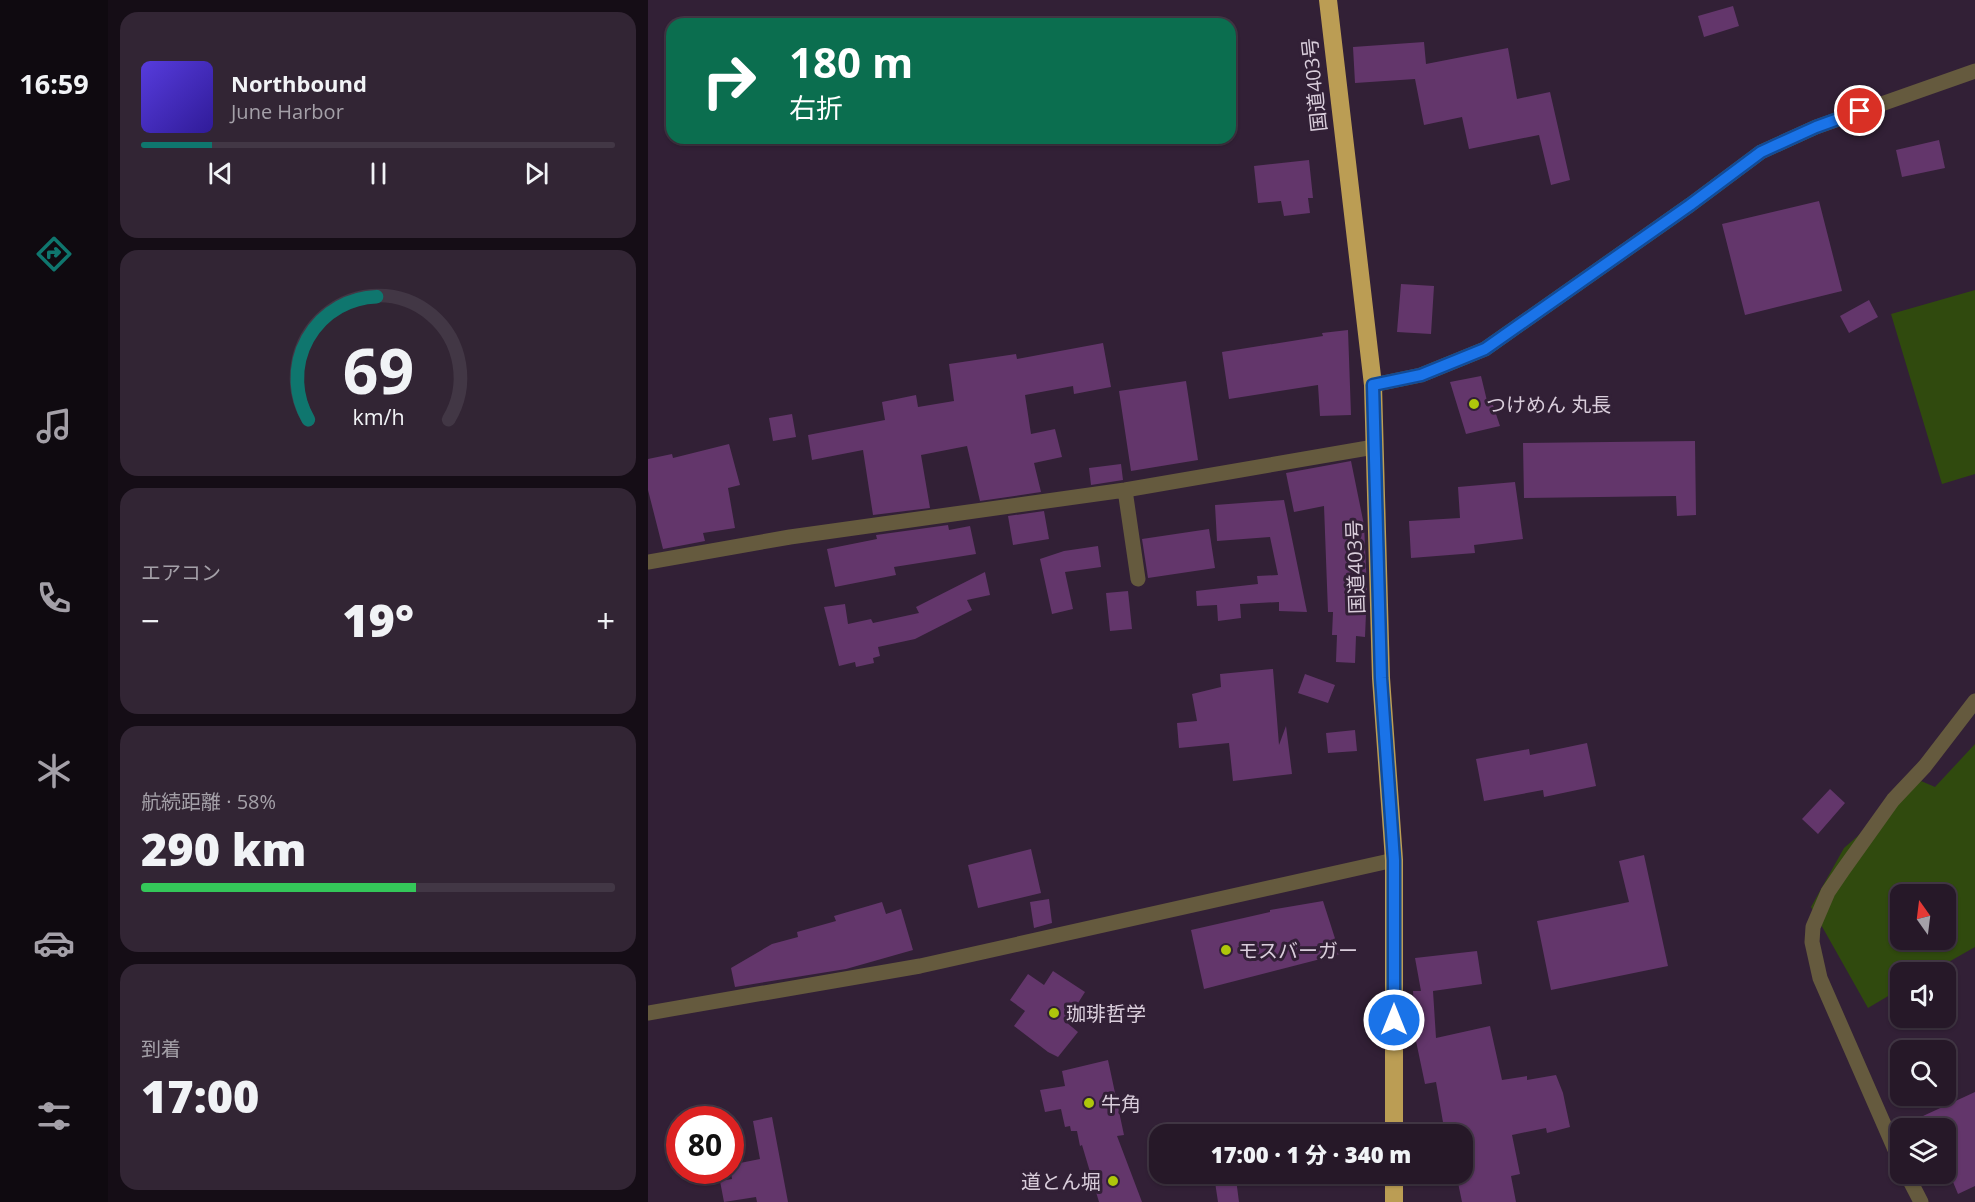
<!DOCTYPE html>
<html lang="ja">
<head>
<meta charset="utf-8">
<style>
	:root { --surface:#261828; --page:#322534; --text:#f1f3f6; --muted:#a4a0a8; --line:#423745; --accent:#0f766e }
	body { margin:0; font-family:"Open Sans","Noto Sans JP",sans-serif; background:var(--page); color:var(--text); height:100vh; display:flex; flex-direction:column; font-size:22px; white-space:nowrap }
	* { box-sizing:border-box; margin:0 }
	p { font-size:20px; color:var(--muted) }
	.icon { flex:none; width:33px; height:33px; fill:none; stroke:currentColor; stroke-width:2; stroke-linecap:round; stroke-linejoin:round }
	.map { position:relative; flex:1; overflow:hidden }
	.details { display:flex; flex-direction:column; gap:12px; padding:12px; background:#150d16; width:540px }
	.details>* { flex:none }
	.banner { position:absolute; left:18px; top:18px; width:570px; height:126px; border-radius:18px; box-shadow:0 2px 4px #0004,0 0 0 2px var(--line); background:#0b6e4f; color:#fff; overflow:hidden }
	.needle { width:39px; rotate:346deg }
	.buttons { position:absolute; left:1242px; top:884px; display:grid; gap:12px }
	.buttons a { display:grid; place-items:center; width:66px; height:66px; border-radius:12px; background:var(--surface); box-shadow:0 2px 4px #0004,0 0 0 2px var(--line); font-size:30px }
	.speed { position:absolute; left:18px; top:1106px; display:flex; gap:12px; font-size:30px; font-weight:700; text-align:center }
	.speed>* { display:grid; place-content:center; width:78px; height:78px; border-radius:50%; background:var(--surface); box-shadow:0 2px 4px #0004,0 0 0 2px var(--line); line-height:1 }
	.speed .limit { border:9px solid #d22; background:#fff; color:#111 }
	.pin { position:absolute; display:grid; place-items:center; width:51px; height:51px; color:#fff; margin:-26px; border:3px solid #fff; border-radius:50%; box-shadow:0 2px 6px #0007 }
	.me { position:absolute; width:66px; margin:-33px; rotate:0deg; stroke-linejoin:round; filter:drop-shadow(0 0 4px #0008) }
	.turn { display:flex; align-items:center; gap:21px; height:126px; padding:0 24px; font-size:27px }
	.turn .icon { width:78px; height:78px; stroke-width:2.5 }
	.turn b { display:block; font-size:42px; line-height:51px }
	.big { font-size:45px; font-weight:800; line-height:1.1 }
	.details .tile { flex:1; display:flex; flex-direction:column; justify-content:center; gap:9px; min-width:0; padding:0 21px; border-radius:18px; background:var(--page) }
	.details .dial { align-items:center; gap:0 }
	.dial svg { height:156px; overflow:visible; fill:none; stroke:var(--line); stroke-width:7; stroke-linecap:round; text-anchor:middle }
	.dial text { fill:var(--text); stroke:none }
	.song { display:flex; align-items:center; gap:18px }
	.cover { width:72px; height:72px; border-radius:9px; background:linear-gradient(135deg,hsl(250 70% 55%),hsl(250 70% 35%)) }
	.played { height:6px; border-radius:3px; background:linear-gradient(90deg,var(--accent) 15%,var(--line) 15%) }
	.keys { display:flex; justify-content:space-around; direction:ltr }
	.heat { display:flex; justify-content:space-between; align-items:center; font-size:33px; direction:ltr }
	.charge { height:9px; border-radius:4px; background:linear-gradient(90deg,#34c759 58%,var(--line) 0) }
	.trip { position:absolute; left:501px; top:1124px; width:324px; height:60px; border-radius:18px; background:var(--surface); box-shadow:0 2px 4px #0004,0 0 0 2px var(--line); font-weight:800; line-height:60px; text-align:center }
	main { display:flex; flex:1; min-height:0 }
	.dock { display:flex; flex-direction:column; width:108px; justify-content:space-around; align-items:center; background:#0f0a10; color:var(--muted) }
	.dock .icon { width:42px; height:42px }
	.dock .on { color:var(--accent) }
	.dock b { font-size:27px; color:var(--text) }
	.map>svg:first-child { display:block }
	.green { fill:#304a0e; fill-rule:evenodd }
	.building { fill:#63366b }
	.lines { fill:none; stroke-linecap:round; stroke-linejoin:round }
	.street { stroke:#655a3e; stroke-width:15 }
	.highway { stroke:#bb9d54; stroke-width:18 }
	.route-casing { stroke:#114b97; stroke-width:15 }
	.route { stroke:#1a73e8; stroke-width:10 }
	.poi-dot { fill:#aec60b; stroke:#322036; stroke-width:2 }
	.labels { text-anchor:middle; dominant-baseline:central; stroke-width:6; stroke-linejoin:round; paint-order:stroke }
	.street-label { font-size:20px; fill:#d9cddb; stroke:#322036 }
	.poi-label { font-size:20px; fill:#d9cddb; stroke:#322036; text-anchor:start }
</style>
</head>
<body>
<main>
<nav class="dock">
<b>16:59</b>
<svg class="icon on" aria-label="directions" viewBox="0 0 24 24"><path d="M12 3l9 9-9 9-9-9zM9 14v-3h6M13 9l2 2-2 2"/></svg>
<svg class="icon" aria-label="music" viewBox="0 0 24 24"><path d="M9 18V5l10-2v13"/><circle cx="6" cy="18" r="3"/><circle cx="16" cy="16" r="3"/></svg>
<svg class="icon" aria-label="phone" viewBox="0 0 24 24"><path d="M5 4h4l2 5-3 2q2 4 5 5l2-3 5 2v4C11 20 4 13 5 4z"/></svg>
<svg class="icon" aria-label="climate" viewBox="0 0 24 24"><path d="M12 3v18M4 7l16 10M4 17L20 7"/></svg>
<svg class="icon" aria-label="car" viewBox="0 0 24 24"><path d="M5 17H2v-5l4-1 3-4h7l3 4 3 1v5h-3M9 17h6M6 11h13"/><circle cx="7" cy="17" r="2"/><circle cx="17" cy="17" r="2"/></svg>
<svg class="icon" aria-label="filters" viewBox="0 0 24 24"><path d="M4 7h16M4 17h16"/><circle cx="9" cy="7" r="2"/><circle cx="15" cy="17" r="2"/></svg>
</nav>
<section class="details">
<div class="tile">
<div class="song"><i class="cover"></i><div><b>Northbound</b><p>June Harbor</p></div></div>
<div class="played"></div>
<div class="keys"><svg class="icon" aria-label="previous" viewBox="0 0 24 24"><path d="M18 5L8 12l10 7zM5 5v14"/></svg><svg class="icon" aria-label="pause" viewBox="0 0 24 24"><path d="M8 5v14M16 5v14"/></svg><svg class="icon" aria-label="next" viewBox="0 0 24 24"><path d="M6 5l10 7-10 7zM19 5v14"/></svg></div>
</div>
<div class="tile dial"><svg viewBox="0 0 100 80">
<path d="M14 69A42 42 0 1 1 86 69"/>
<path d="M14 69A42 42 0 0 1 49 6" stroke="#0f766e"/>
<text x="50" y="56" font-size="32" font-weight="700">69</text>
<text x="50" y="72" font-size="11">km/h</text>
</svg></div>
<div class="tile"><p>エアコン</p>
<div class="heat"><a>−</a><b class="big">19°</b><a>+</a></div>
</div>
<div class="tile"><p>航続距離 · 58%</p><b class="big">290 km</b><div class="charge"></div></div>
<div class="tile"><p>到着</p><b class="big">17:00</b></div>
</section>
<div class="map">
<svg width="1327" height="1202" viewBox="0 0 1327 1202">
	<rect width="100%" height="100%" fill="#322036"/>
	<path class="green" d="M1327 290V474L1294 484 1243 314Z
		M1327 744V947L1283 972H1252V989L1220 1008 1163 907 1196 848 1273 781 1287 787ZM1252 894H1298V939H1252Z"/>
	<path class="building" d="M1085 6 1091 26 1056 37 1050 16Z
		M776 42 778 64 860 48 869 99 902 92 922 180 903 185 891 135 821 149 814 117 776 125 767 79 707 83 705 47Z
		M1291 140 1297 168 1254 177 1248 150Z
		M661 160 665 198H660L662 213 636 216 633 201 610 203 606 166Z
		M1171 201 1194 291 1097 315 1074 224Z
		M753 284 786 286 783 334 749 332Z
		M1221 300 1230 317 1201 333 1192 316Z
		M700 330 703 415 672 416 670 385 581 399 574 352 675 336 674 333Z
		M455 343 463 387 426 394 425 386 377 395 383 434 407 429 414 457 386 463 393 492 332 501 319 446 273 455 282 508 225 515 215 450 164 460 160 435 237 420 234 402 268 395 270 407 306 401 301 364 368 354 369 359Z
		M833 376 840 405H845L852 426 818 434 802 382Z
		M538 381 550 460 483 471 471 391Z
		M144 414 148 437 125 441 121 418Z
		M1047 441 1048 515 1029 516 1028 496 876 498 875 443Z
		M81 444 92 485 80 488 87 528 55 533 57 541 15 549 0 490V459L24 454 25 458Z
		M703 461 716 525 719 589 717 637 708 636 707 663 688 662 689 635H684L685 612H680L676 506 646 512 638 473Z
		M473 464 475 480 443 485 441 468Z
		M867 482 875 539 826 545 827 553 763 558 761 521 812 518 810 487Z
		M636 500 659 612 631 611V602L592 604 593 618 570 621 569 605 549 606 548 591 610 584 609 576 630 575 622 537 569 541 567 505Z
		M396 511 401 539 365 545 360 516Z
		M300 525 301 530 322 526 328 554 246 567 248 575 187 587 179 549 229 539 228 535Z
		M561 529 567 568 500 578 494 539Z
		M450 546 453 567 417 572 425 609 404 614 392 559 416 551Z
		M337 572 342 595 319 600 324 610 267 639 230 647 232 656 225 658 226 663 208 667 207 662 191 666 176 607 197 604 200 624 223 619 225 623 271 613 268 607Z
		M480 591 484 629 462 631 458 593Z
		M625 669 631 745 638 726 644 774 585 781 581 743 531 748 529 723 549 721 544 694 573 687 572 674Z
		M657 674 687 685 680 703 650 693Z
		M707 730 709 751 680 753 678 733Z
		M939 743 948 786 896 797 895 790 836 801 828 759 881 749 882 755Z
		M1182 789 1197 803 1170 834 1154 819Z
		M383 849 393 893 330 908 320 865Z
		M996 855 1020 966 903 990 889 921 981 902 971 861Z
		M401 899 404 923 386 928 382 902Z
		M675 901 692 954 556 989 543 930 622 912V910Z
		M234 902 238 914 253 909 265 950 198 969 87 987 83 968 124 944 150 937 149 932 188 921 186 916Z
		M829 951 834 984 785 991 788 1038 842 1026 854 1080 879 1076V1080L908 1075 915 1093 922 1127 899 1133 898 1128 864 1135 872 1174 863 1176 868 1202H814L808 1173H814V1124L796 1128 788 1082 777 1084 768 1041 765 991H773L767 958Z
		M405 971 437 992 418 1022 430 1032 410 1057 400 1052 366 1026 377 1011 362 1000 380 974 396 985Z
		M460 1060 476 1135 469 1136 494 1202H451L434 1145 432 1146 429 1131H423L422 1126 417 1127 413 1109 397 1112 392 1090 417 1086 414 1071Z
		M1327 1092V1186L1310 1194 1298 1165V1128H1249Z
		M124 1117 140 1202H109L108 1197 76 1202 72 1181 84 1179 82 1165 112 1159 105 1121Z
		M588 1179 591 1202H570L567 1182Z"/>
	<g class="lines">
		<path class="street" d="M725 385 773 375 837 349 1042 205 1113 152 1168 127 1327 71
			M477 490 490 579
			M0 562 142 537 477 490 726 447
			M0 1013 272 966 746 860
			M1252 1161 1172 978 1164 942 1165 927 1180 892 1195 870 1245 800 1277 766 1327 701
			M1258 1173 1273 1202"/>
		<path class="highway" d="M680 0 725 385 733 678 746 860V1134
			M746 1202V1173"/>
	</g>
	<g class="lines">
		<defs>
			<path id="route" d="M746 1020V860L733 678 725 385 773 375 837 349 1042 205 1113 152 1168 127 1212 111"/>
		</defs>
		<use href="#route" class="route-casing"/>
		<use href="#route" class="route"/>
	</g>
	<g class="poi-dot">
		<circle cx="826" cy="404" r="6"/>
		<circle cx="578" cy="950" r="6"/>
		<circle cx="406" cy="1013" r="6"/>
		<circle cx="441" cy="1103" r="6"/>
		<circle cx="465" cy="1181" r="6"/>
	</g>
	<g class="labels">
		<g class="street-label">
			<text transform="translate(666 85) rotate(-96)">国道403号</text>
			<text transform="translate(707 567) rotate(-92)">国道403号</text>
		</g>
		<g class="poi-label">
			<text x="838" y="404">つけめん 丸長</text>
			<text x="590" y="950">モスバーガー</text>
			<text x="418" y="1013">珈琲哲学</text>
			<text x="453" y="1103">牛角</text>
			<text x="453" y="1181" text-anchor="end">道とん堀</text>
		</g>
	</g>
</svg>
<div class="buttons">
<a><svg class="needle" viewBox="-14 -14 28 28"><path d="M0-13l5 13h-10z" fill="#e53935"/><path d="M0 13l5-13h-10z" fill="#a4a0a8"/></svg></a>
<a><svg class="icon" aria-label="sound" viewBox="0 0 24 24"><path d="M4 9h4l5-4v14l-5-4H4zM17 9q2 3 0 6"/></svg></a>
<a><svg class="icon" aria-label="search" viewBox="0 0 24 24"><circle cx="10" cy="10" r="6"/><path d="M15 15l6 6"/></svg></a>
<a><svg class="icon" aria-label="layers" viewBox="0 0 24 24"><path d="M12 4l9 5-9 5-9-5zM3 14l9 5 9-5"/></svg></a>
</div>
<div class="speed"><div class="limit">80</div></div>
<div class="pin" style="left:1212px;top:111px;background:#d93025"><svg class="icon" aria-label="arrive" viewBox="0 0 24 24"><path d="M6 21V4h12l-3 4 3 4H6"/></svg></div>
<svg class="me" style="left:746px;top:1020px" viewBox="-20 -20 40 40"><circle r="17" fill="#1a73e8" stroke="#fff" stroke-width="3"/><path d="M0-11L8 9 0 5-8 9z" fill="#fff"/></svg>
<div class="trip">17:00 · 1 分 · 340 m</div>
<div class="banner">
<div class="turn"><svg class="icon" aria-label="right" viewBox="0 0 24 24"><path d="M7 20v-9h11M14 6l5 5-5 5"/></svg><div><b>180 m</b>右折</div></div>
</div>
</div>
</main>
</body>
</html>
